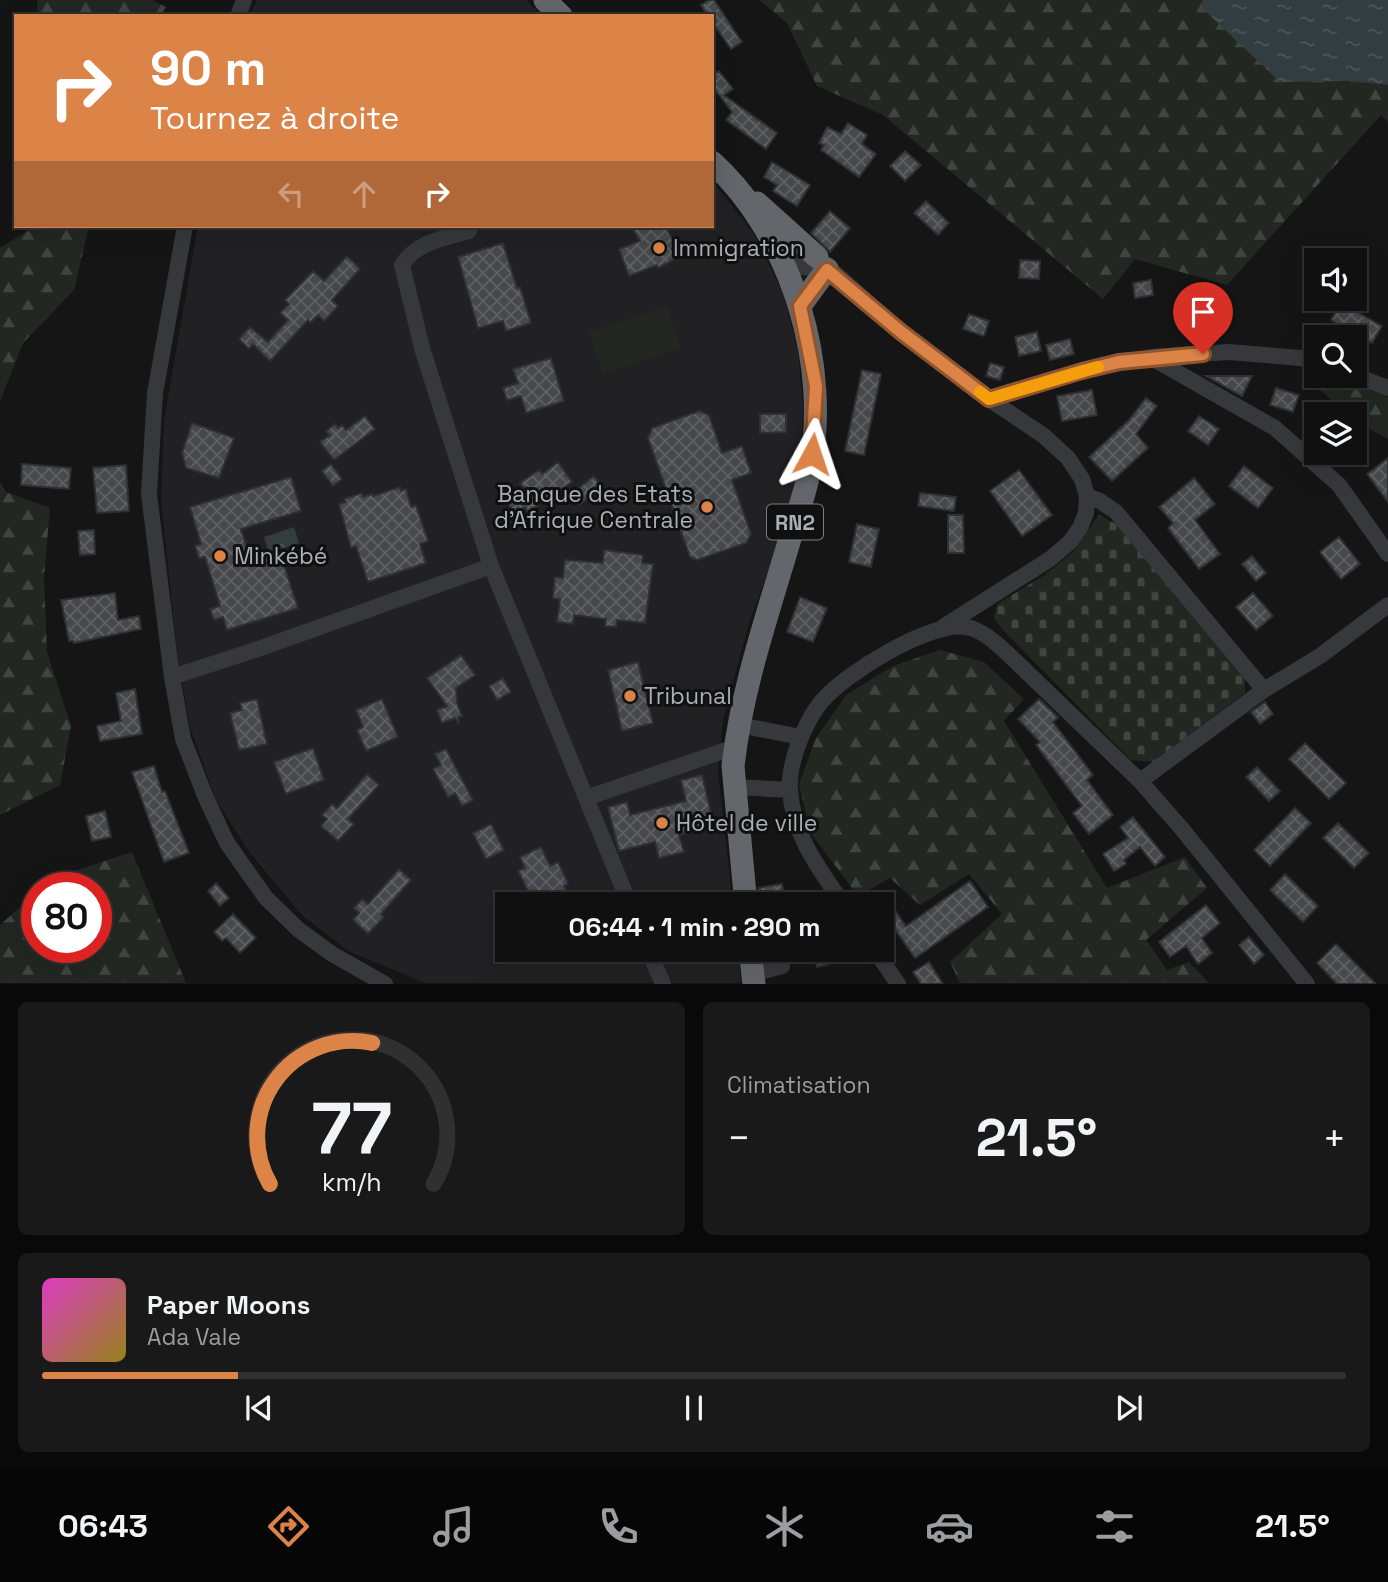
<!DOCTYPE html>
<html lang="fr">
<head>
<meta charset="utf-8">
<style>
	:root { --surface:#101010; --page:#191919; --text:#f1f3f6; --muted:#9c9d9f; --line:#303030; --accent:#dc8347 }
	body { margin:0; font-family:"Space Grotesk",sans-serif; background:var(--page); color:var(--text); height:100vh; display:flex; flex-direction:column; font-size:26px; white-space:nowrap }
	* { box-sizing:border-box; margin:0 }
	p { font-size:23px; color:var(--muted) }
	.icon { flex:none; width:38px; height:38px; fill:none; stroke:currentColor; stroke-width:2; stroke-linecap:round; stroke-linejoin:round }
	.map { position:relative; height:984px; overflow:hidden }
	.details { display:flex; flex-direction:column; gap:18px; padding:18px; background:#090909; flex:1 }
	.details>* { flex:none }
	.hud { position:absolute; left:14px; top:14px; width:700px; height:214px; border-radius:0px; box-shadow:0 7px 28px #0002,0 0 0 2px var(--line); background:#dc8347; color:#fff; overflow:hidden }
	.fabs { position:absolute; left:1304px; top:248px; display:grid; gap:14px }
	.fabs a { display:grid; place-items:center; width:63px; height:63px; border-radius:0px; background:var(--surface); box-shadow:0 7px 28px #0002,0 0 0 2px var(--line); font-size:35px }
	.speed { position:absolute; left:21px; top:872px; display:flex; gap:14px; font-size:35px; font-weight:700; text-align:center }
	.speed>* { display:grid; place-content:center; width:91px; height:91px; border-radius:50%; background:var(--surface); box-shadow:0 7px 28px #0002,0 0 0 2px var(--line); line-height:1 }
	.speed .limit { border:10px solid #d22; background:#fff; color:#111 }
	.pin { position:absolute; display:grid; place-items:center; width:60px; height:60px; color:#fff; margin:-72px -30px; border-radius:50% 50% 50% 0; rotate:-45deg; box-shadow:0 0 7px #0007 }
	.pin .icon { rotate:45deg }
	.me { position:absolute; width:77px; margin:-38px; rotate:5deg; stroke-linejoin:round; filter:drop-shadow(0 0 5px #0008) }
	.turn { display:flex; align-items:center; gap:24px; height:147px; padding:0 21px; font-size:32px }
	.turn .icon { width:91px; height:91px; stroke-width:2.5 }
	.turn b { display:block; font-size:49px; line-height:60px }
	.lanes { display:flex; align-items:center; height:66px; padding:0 21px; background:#0003; justify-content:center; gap:35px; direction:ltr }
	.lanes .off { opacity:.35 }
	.big { font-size:52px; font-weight:700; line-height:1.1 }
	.details .card { flex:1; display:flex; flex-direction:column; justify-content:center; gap:10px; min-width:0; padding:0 24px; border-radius:10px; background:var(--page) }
	.details .dial { align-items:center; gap:0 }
	.dial svg { height:182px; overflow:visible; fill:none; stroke:var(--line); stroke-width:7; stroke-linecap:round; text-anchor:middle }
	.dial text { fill:var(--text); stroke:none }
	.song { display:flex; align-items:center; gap:21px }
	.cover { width:84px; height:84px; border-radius:10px; background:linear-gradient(135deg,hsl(310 70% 55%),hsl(50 70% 35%)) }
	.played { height:7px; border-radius:4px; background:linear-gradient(90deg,var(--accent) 15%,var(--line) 15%) }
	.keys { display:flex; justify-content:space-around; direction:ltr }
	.heat { display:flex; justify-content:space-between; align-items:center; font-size:38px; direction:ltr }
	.details .tiles { flex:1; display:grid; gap:18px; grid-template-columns:1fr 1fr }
	.card:last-child { grid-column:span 2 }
	.trip { position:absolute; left:495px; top:892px; width:399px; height:70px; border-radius:0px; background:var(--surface); box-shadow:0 7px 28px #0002,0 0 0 2px var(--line); font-weight:700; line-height:70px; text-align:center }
	.tabs { display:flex; height:112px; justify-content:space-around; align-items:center; background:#060606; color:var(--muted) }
	.tabs .icon { width:49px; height:49px }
	.tabs .selected { color:var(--accent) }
	.tabs b { font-size:32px; color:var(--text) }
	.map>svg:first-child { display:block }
	.built { fill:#212123 }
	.forest { fill:url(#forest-firs) }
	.cemetery { fill:url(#cemetery-stones) }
	.garden { fill:#222821 }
	.water { fill:url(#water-ripples) }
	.building { fill:url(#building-cross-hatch); stroke:#2f3032; stroke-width:2 }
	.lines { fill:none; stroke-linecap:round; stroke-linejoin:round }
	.minor { stroke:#36383b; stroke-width:16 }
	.highway { stroke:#63676b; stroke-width:23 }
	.route-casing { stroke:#8f552e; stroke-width:18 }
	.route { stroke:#dc8347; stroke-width:12 }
	.slow { stroke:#f59e0b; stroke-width:12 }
	.poi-dot { fill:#dc8347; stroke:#101011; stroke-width:2.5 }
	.labels { text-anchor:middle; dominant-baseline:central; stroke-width:6; stroke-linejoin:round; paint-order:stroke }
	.shield { fill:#101011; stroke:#7a7f84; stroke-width:2 }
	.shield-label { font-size:21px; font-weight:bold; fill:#a8afb5 }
	.poi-label { font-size:23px; fill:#a8afb5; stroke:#101011; text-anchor:start }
</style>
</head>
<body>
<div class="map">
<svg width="1388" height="984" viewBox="0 0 1388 984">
	<defs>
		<pattern id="forest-firs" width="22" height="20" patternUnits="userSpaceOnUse" patternTransform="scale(1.75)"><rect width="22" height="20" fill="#222821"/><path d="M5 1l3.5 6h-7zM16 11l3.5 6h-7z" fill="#3f453f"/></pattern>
		<pattern id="cemetery-stones" width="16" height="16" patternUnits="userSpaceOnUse" patternTransform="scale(1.75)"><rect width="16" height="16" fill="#222821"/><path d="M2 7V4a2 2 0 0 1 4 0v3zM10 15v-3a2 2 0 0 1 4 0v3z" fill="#3f453f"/></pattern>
		<pattern id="water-ripples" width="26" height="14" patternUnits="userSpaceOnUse" patternTransform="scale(1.75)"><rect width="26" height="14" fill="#323d3f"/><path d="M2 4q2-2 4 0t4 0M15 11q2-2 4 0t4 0" fill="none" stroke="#4d5658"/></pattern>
		<pattern id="building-cross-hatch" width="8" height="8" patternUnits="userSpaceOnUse" patternTransform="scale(1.75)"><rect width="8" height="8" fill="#47484b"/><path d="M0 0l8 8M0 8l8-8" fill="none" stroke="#5f6063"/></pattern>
	</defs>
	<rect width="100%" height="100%" fill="#151516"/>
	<path class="built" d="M257 0H526L542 16H249Z
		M712 180 754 234 782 291 798 349 803 410 800 468 780 540 749 623 723 719 718 771 733 905H508V950H738L741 983H425L348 951 302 915 250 853 216 800 190 727 178 659 161 500 164 420 198 226H712Z"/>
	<path class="forest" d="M37 0H152L166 7 160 16H38Z
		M759 0H1203V8L1349 81 1388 85V122L1381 115 1227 285 1135 259 1103 299 883 115 817 86 787 23Z
		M36 226H89L74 290 23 343 0 401V248Z
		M1318 376H1331L1388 397V439L1356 422 1354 415H1349L1313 384Z
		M0 482 6 492 50 508 44 577 47 652 71 726 60 785 0 815Z
		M940 650 984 662 1024 699 1004 721 1107 888 1185 857 1207 888 1146 940 1167 970 1189 962 1209 983H960L950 962 1002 914 969 874 920 905 890 878 858 896 810 832 799 784 816 738 846 695 893 666Z
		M132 852 186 983H0V925L37 892V947H96V887H42L50 879Z"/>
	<path class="cemetery" d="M1099 515 1118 525 1245 677V693L1153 762 1131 760 1003 630 994 618 997 604 1043 576 1073 552Z"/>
	<path class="garden" d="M667 306 681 348 603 374 589 332Z"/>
	<path class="water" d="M1203 0H1388V85L1349 81 1280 82 1202 8Z
		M294 527 299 543 269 552 264 537Z"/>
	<path class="building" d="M709 0H714L742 42 731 49 712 22V16H708L701 5Z
		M719 71 733 89 724 95 777 133 766 149 726 120 732 112 712 86V75Z
		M848 123 867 135 862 144 876 154 859 177 821 150 824 145 819 143 827 127 841 134Z
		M905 151 921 165 905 181 890 166Z
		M772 162 810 185 797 206 773 191 777 185 764 177Z
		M926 201 949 223 938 235 914 213Z
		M830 211 850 228 830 252 811 233Z
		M631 226H665L677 247 672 249 676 258 658 268 657 265 629 276 619 249 640 241Z
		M503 243 517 288 520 287 531 323 506 331 503 321 478 328 458 257Z
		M347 256 360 269 332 300 338 306 324 321 318 315 310 323 308 320 270 361 253 344 249 349 239 339 250 327 268 342 288 320 280 313 289 304 285 300 313 271 324 281Z
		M1020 260 1040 261 1039 279 1019 278Z
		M1151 280 1153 295 1135 298 1133 283Z
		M1199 292 1209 304 1192 317 1182 305Z
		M1341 303 1382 326 1372 343 1331 320Z
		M969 314 989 321 984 336 963 329Z
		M1037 332 1041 351 1019 356 1015 337Z
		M1070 339 1074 354 1050 360 1046 345Z
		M551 358 564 401 526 413 521 396 507 400 503 388 518 383 513 369Z
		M990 363 1004 367 1000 380 986 376Z
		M862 370 881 374 864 455 845 451Z
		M1206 376H1252L1242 396Z
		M1276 388 1299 395 1293 412 1270 405Z
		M1092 390 1097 415 1062 421 1057 396Z
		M1146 398 1157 406 1136 434 1148 448 1112 481 1089 457 1129 420Z
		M699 411 709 415 722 453 742 446 751 473 732 480 751 534 746 543 697 560 690 557 648 438 652 428Z
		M760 414H786V432L760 433Z
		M365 416 375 429 334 460 320 442 330 435 326 431 335 424 338 428 342 425 346 430Z
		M1199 416 1219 429 1208 445 1188 431Z
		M192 423 234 438 219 478 186 468 182 453Z
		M1388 458V502L1367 474Z
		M558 462 572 482 528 512 525 507 515 514 506 501 524 488 520 483 539 470 542 474Z
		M22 464 71 468 69 489 21 485Z
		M331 464 342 479 333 486 322 471Z
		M126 465 129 511 97 513 93 468Z
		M1244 466 1273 488 1258 508 1229 486Z
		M1019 470 1052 515 1022 536 990 491Z
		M594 476 602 488 579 505 571 494Z
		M291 477 301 511 241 529 251 562 280 553 298 608 227 630 223 617 214 620 210 609 220 606 205 557 199 558 195 546 201 544 190 507Z
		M1194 478 1215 504 1195 520 1220 554 1199 569 1168 528 1173 523 1159 507Z
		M400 487 401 491 406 489 411 507 416 505 428 541 420 544 426 563 368 582 356 546 351 548 339 504 346 502 344 499 362 493 363 497 372 494 373 496Z
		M920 493 956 497 954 511 918 506Z
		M948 515H963L964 553H948Z
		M857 524 879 529 871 567 849 562Z
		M94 530 95 554 80 555 78 531Z
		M1339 537 1360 564 1341 579 1320 552Z
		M604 550 643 555 642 563 653 564 645 623 617 620 616 627 605 626 606 619 574 615 573 624 557 622 560 599 553 598 555 577 563 578 565 560 603 563Z
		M1252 556 1266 573 1256 581 1242 564Z
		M115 593 118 620 139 616 141 629 74 643 73 641H69L61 600Z
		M1253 593 1273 616 1256 630 1236 607Z
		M800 597 827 608 813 642 787 632Z
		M461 655 475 675 456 688 457 703 462 716 458 717 459 724 455 718 442 723 437 710 447 706 427 678Z
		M638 662 653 723 622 731 608 670Z
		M503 678 511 692 497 700 489 686Z
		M135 689 142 734 100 741 97 726 121 721 116 693Z
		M257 699 267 744 239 750 230 713 242 710 240 703Z
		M382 699 398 737 366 751 357 730 363 727 356 710Z
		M1039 699 1058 717 1053 722 1093 775 1087 780 1113 815 1089 834 1073 813 1082 806 1036 745 1040 742 1018 719Z
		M1265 702 1273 714 1260 724 1251 712Z
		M1305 743 1346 783 1329 799 1289 759Z
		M313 748 324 780 286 794 274 762Z
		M446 749 473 800 462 806 455 793 448 797 433 769 441 765 435 754Z
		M154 766 162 792 165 791 189 853 164 862 132 772Z
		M1257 767 1280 791 1269 801 1246 777Z
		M367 774 379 785 348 819 354 824 338 841 321 826 327 819 322 815 332 804 337 808Z
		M702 775 714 826 679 835 684 852 659 858 655 842 619 851 608 807 627 802 630 815 686 801 681 780Z
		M1295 808 1311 823 1270 866 1254 850Z
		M105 811 111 837 92 841 86 816Z
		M1133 817 1165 857 1155 866 1140 847 1124 860 1126 864 1114 871 1103 854 1128 838 1120 827Z
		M1338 823 1369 853 1354 868 1323 838Z
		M491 824 504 850 486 859 473 833Z
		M541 847 550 866 558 862 568 883 564 886 573 905H535L518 871 525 868 520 857Z
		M399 869 411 880 381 914 384 917 368 934 353 920 359 913 354 908 362 899 368 904Z
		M1285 874 1318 906 1303 922 1270 890Z
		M970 881 988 907 915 958 889 921 882 926V905H863L882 892 906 926Z
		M216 883 229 898 220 906 208 891Z
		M782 884 784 897 760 901 758 888Z
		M1206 905 1220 923 1202 938 1212 953 1198 964 1186 946 1170 957 1159 942Z
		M233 914 256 938 240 953 226 938 222 941 214 932Z
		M1249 937 1264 955 1254 964 1239 945Z
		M1336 944 1376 984H1337L1317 963Z
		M813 950H825L829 964 817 967Z
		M929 962 943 984H921L913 972Z"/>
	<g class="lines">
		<path class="minor" d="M238 16 244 0
			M185 226 155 393 149 494 172 677 183 739 206 798 227 843 266 898 299 930 332 954 385 984
			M469 231C444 238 416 242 402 265L422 348 491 566 630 905
			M776 249 794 250 817 257 901 332 989 399 1044 436 1068 458 1082 479 1087 496 1086 513 1080 528 1070 542 1050 559 943 627
			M784 265 829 270
			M1152 358 1275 428 1339 485 1388 554
			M1354 375 1388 388
			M989 399 1082 371 1151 357 1229 352 1301 358 1316 363
			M1087 496 1100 501 1116 512 1264 690
			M172 677 258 649 491 566
			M739 725 801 737
			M1140 781 1264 690 1320 656 1388 605
			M736 787 790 790
			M586 798 735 747
			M844 905C819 869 793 835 790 790 788 763 805 721 822 701 846 673 929 621 967 627 982 630 996 643 1007 653L1140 781 1182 829 1307 984
			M648 950 663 984
			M875 950 898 984
			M753 974 782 966 783 950"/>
		<path class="highway" d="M545 0 561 16
			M712 162C792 235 832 368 809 473 805 494 797 514 791 535 769 611 742 686 733 766L746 905
			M757 203 817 257
			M800 306 827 269
			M750 950 754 984"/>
	</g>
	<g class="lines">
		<defs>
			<path id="route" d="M812 454 816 386 800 306 827 270 901 332 989 399 1082 371 1119 362 1203 354"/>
		</defs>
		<use href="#route" class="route-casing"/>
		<use href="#route" class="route"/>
		<path class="slow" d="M980 392 989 399 1098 367"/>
	</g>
	<g class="poi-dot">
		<circle cx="659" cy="248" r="7"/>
		<circle cx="707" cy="507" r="7"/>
		<circle cx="220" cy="556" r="7"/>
		<circle cx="630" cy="696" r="7"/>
		<circle cx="662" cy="823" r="7"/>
	</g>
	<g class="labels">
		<rect class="shield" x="767" y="504.5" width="56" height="35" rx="5"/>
		<g class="shield-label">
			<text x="795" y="522">RN2</text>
		</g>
		<g class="poi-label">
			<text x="673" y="248">Immigration</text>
			<text x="693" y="494" text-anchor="end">Banque des Etats<tspan x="693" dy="26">d'Afrique Centrale</tspan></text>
			<text x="234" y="556">Minkébé</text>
			<text x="644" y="696">Tribunal</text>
			<text x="676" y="823">Hôtel de ville</text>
		</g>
	</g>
</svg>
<div class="fabs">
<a><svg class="icon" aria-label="sound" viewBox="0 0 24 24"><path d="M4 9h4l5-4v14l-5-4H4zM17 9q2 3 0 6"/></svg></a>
<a><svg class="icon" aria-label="search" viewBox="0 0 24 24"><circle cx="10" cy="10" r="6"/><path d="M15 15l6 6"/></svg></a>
<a><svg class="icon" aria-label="layers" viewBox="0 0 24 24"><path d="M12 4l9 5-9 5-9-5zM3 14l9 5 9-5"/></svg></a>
</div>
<div class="speed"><div class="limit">80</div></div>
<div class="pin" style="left:1203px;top:354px;background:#d93025"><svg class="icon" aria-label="arrive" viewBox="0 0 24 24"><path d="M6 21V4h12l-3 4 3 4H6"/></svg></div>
<svg class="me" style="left:812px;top:454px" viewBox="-20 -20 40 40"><path d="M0-17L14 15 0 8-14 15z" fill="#dc8347" stroke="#fff" stroke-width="4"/></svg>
<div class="trip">06:44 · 1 min · 290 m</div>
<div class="hud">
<div class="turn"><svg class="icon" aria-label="right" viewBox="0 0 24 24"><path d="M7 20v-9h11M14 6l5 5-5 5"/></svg><div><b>90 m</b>Tournez à droite</div></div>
<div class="lanes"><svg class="icon off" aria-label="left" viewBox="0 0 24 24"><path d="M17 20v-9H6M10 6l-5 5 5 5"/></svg><svg class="icon off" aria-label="ahead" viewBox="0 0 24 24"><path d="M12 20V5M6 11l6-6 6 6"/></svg><svg class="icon" aria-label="right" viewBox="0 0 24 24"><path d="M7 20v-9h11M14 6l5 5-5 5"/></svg></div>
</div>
</div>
<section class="details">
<div class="tiles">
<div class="card dial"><svg viewBox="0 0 100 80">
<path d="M14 69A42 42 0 1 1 86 69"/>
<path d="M14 69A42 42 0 0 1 59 7" stroke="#dc8347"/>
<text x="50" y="56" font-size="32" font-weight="700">77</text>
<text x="50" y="72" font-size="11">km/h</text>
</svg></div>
<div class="card"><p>Climatisation</p>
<div class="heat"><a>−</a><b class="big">21.5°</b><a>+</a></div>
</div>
<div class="card">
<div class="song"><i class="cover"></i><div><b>Paper Moons</b><p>Ada Vale</p></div></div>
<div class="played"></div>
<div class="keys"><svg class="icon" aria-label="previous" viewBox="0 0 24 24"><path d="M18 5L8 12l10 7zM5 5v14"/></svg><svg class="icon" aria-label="pause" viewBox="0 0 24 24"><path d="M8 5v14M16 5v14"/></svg><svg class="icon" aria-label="next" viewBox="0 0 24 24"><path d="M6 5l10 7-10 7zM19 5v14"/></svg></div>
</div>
</div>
</section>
<nav class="tabs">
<b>06:43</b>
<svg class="icon selected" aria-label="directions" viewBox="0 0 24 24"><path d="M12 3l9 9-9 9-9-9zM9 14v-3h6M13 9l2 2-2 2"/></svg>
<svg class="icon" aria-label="music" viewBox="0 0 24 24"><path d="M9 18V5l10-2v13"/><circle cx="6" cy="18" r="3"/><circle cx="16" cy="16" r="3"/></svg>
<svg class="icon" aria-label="phone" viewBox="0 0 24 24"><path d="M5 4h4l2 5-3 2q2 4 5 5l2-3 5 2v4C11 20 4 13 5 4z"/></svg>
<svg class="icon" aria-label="climate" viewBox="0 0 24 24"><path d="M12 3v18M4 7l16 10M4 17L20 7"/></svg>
<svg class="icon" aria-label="car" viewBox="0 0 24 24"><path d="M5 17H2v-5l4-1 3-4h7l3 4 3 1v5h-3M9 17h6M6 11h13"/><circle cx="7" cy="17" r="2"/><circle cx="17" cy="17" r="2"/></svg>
<svg class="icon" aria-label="filters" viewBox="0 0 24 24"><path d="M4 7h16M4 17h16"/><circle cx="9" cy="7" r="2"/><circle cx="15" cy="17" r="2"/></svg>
<b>21.5°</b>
</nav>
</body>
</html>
